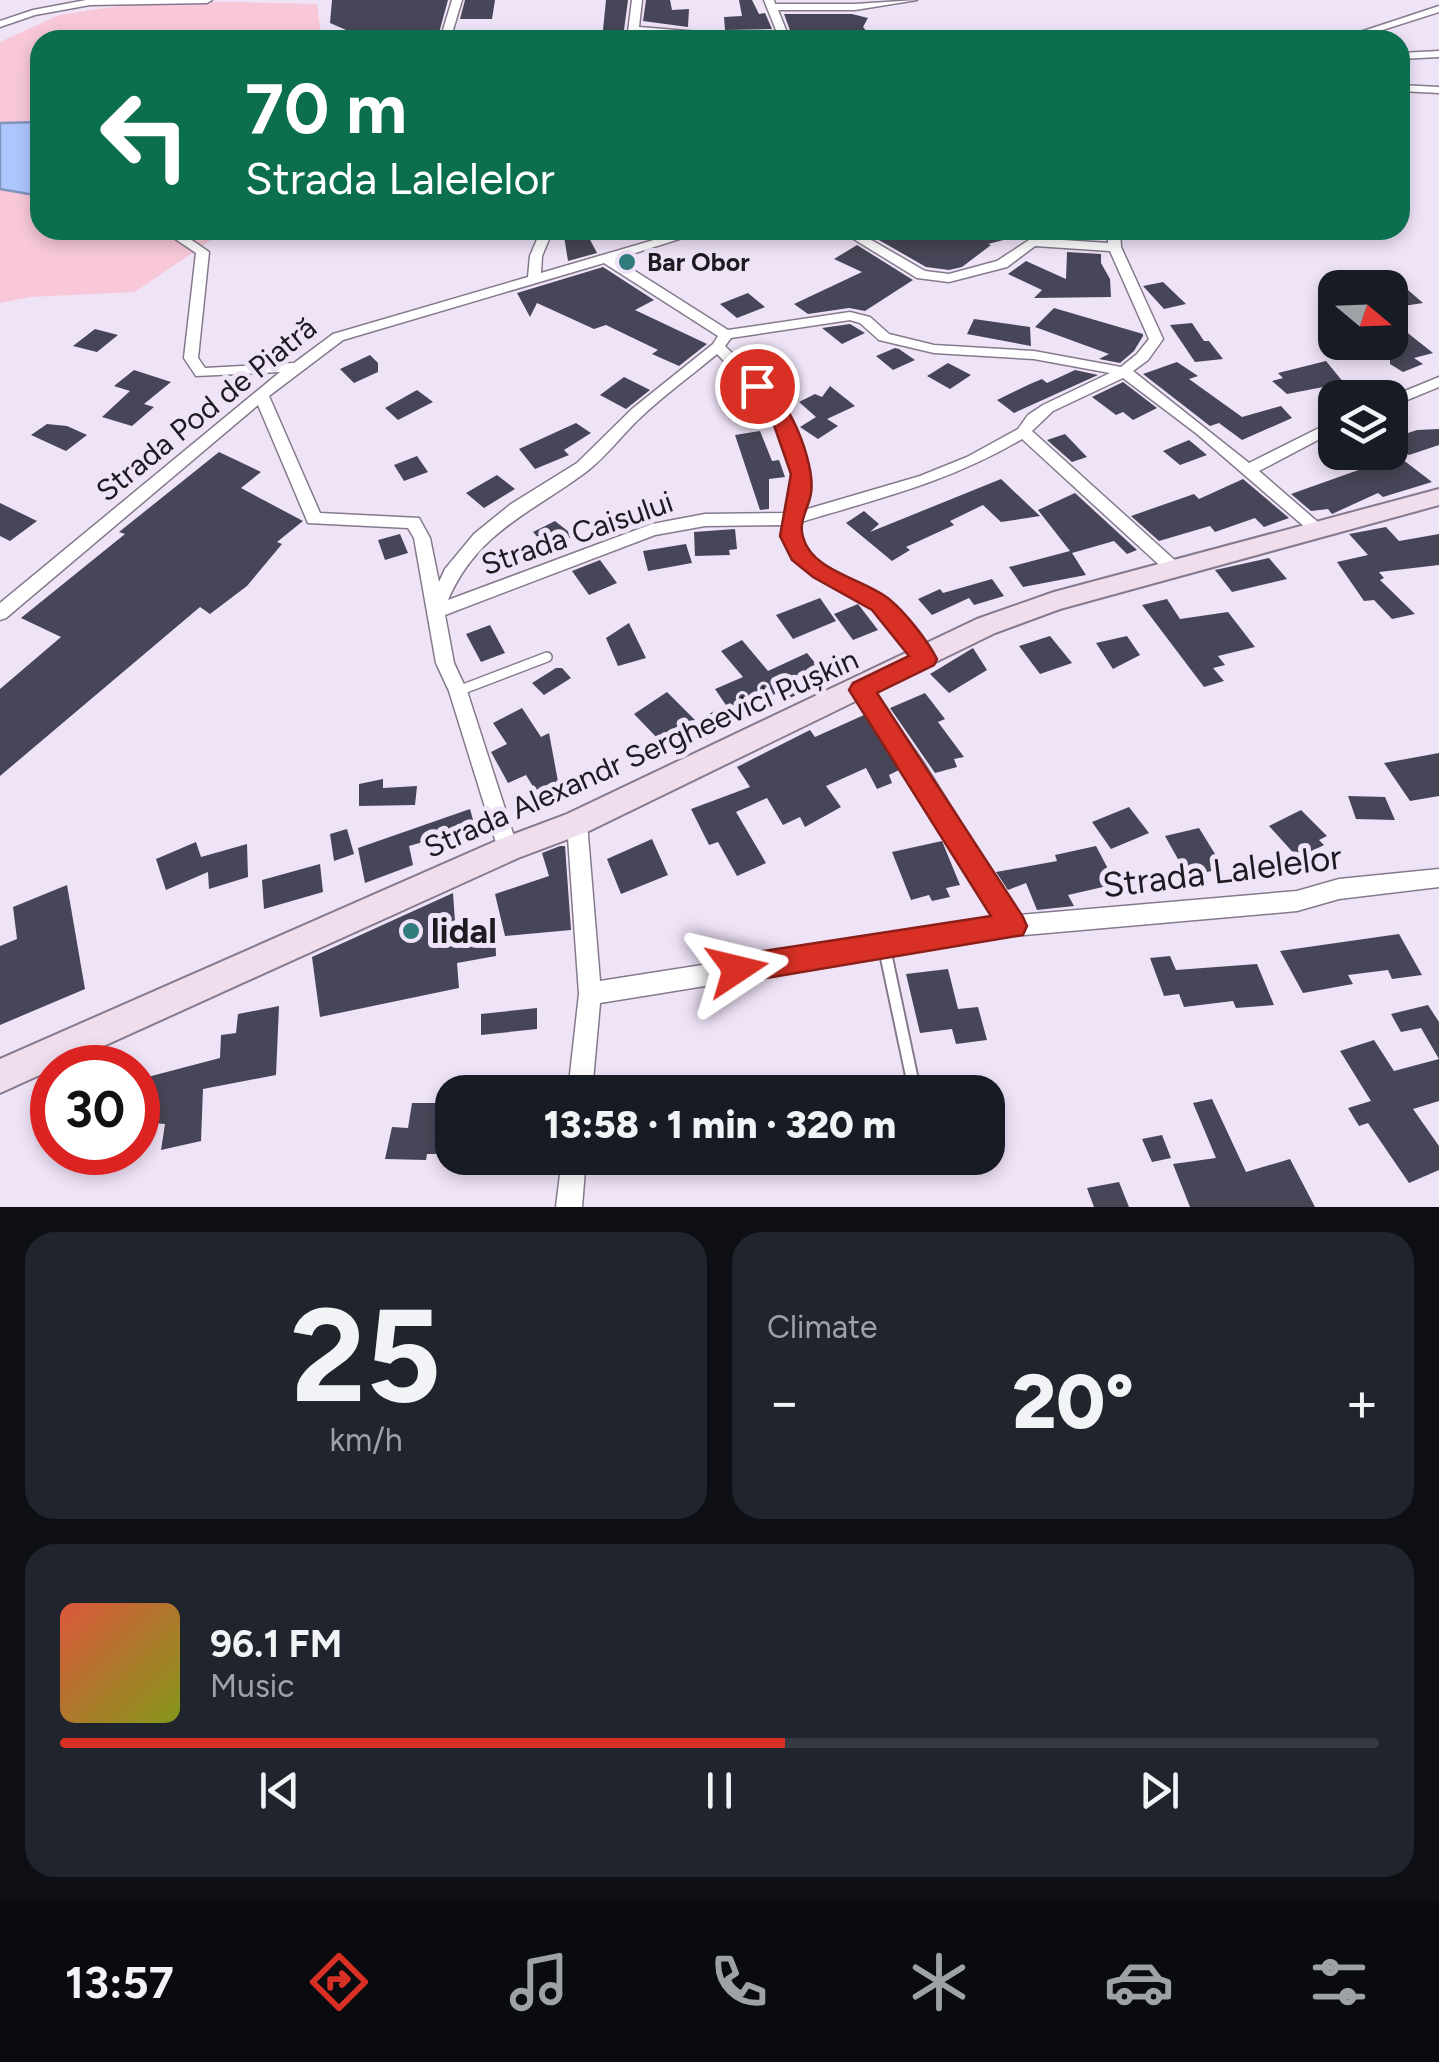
<!DOCTYPE html>
<html lang="en">
<head>
<meta charset="utf-8">
<style>
	:root { --surface:#171b24; --page:#20242c; --text:#f1f3f6; --muted:#9ea1a6; --line:#363941; --accent:#d93025 }
	body { margin:0; font-family:Figtree,sans-serif; background:var(--page); color:var(--text); height:100vh; display:flex; flex-direction:column; font-size:38px; white-space:nowrap }
	* { box-sizing:border-box; margin:0 }
	p { font-size:32px; color:var(--muted) }
	.icon { flex:none; width:55px; height:55px; fill:none; stroke:currentColor; stroke-width:2; stroke-linecap:round; stroke-linejoin:round }
	.map { position:relative; height:1207px; overflow:hidden }
	.panel { display:flex; flex-direction:column; gap:25px; padding:25px; background:#0d0f14; flex:1 }
	.panel>* { flex:none }
	.banner { position:absolute; left:30px; top:30px; width:1380px; height:210px; border-radius:30px; box-shadow:0 5px 15px #0003; background:#0b6e4f; color:#fff; overflow:hidden }
	.needle { width:65px; rotate:109deg }
	.controls { position:absolute; left:1318px; top:270px; display:grid; gap:20px }
	.controls a { display:grid; place-items:center; width:90px; height:90px; border-radius:20px; background:var(--surface); box-shadow:0 5px 15px #0003; font-size:50px }
	.speed { position:absolute; left:30px; top:1045px; display:flex; gap:20px; font-size:50px; font-weight:700; text-align:center }
	.speed>* { display:grid; place-content:center; width:130px; height:130px; border-radius:50%; background:var(--surface); box-shadow:0 5px 15px #0003; line-height:1 }
	.speed .limit { border:15px solid #d22; background:#fff; color:#111 }
	.pin { position:absolute; display:grid; place-items:center; width:85px; height:85px; color:#fff; margin:-42px; border:5px solid #fff; border-radius:50%; box-shadow:0 2px 10px #0007 }
	.me { position:absolute; width:110px; margin:-55px; rotate:80deg; stroke-linejoin:round; filter:drop-shadow(0 0 8px #0008) }
	.turn { display:flex; align-items:center; gap:35px; height:210px; padding:0 50px; font-size:45px }
	.turn .icon { width:130px; height:130px; stroke-width:2.5 }
	.turn b { display:block; font-size:70px; line-height:85px }
	.big { font-size:75px; font-weight:800; line-height:1.1 }
	.panel .widget { flex:1; display:flex; flex-direction:column; justify-content:center; gap:15px; min-width:0; padding:0 35px; border-radius:30px; background:var(--page) }
	.panel .dial { align-items:center; gap:0 }
	.dial b { font-size:130px; line-height:1 }
	.song { display:flex; align-items:center; gap:30px }
	.cover { width:120px; height:120px; border-radius:15px; background:linear-gradient(135deg,hsl(10 70% 55%),hsl(70 70% 35%)) }
	.played { height:10px; border-radius:5px; background:linear-gradient(90deg,var(--accent) 55%,var(--line) 55%) }
	.keys { display:flex; justify-content:space-around; direction:ltr }
	.heat { display:flex; justify-content:space-between; align-items:center; font-size:55px; direction:ltr }
	.panel .tiles { flex:1; display:grid; gap:25px; grid-template-columns:1fr 1fr }
	.widget:last-child { grid-column:span 2 }
	.trip { position:absolute; left:435px; top:1075px; width:570px; height:100px; border-radius:30px; background:var(--surface); box-shadow:0 5px 15px #0003; font-weight:800; line-height:100px; text-align:center }
	.dock { display:flex; height:160px; justify-content:space-around; align-items:center; background:#090b0e; color:var(--muted) }
	.dock .icon { width:70px; height:70px }
	.dock .active { color:var(--accent) }
	.dock b { font-size:45px; color:var(--text) }
	.map>svg:first-child { display:block }
	.green { fill:#f8c8d8 }
	.water { fill:#adc7fe; stroke:#8293bc; stroke-width:2.5 }
	.building { fill:#474658 }
	.lines { fill:none; stroke-linecap:round; stroke-linejoin:round }
	.lane-far1-casing { stroke:#857a8d; stroke-width:12 }
	.lane-casing { stroke:#857a8d; stroke-width:15 }
	.street-casing { stroke:#857a8d; stroke-width:3 }
	.secondary-casing { stroke:#857a8d; stroke-width:4 }
	.lane-far1 { stroke:#fff; stroke-width:9 }
	.lane { stroke:#fff; stroke-width:11 }
	.street { fill:#fff; fill-rule:evenodd }
	.secondary { fill:#f0deec; fill-rule:evenodd }
	.route { fill:#d93025; stroke:#8d1f18; stroke-width:2.5 }
	.poi-dot { fill:#317b7c; stroke:#efe3f8; stroke-width:4 }
	.labels { text-anchor:middle; dominant-baseline:central; stroke-width:10; stroke-linejoin:round; paint-order:stroke }
	.far-poi-label { font-size:25px; font-weight:bold; fill:#1e1a21; stroke:#efe3f8; text-anchor:start }
	.street-label { font-size:30px; fill:#1e1a21; stroke:#efe3f8 }
	.near-street-label { font-size:35px; fill:#1e1a21; stroke:#efe3f8 }
	.near-poi-label { font-size:35px; font-weight:bold; fill:#1e1a21; stroke:#efe3f8; text-anchor:start }
</style>
</head>
<body>
<div class="map">
<svg width="1439" height="1207" viewBox="0 0 1439 1207">
	<rect width="100%" height="100%" fill="#efe3f8"/>
	<path class="green" d="M159 0 317 4 322 40H40V230H226L135 292 30 297 0 303V42L59 15Z"/>
	<path class="water" d="M40 122V143L33 151 40 157V196L0 189V123Z"/>
	<path class="building" d="M332 0H448L437 40H369L330 23Z
		M465 0H495L492 19H460Z
		M606 0H628L624 30H603Z
		M646 0H670L672 10 689 9 688 27 643 21Z
		M739 0H752L759 14 765 13 772 29 725 30 724 17 742 16Z
		M784 14H852L868 18 863 27 874 40H861L847 31 791 33Z
		M563 230H585L597 253 568 261Z
		M882 230H1018L1019 236 988 244 991 245 962 267 949 270 926 267 872 236Z
		M857 245 913 280 865 311 849 308 808 314 794 304 862 272 834 259Z
		M1067 252 1101 254V263L1110 279 1111 297 1034 298 1042 290 1008 274 1026 261 1066 279Z
		M603 267 654 300 635 310 707 344 679 366 652 354 658 350 606 325 594 329 537 303 530 317 517 293Z
		M1163 282 1186 304 1164 309 1143 286Z
		M1401 284 1423 303 1390 308V286Z
		M748 293 765 307 737 318 720 304Z
		M1054 308 1143 334V336L1134 351 1120 363 1099 359 1109 354 1035 327Z
		M974 319 1030 327 1031 346 967 334Z
		M1390 319 1433 353 1414 358 1423 364 1403 372 1390 364Z
		M1192 323 1204 341H1209L1223 359 1195 362 1170 325Z
		M850 324 865 333 842 344 822 328Z
		M95 329 118 335 97 352 73 346Z
		M895 348 899 349 915 360 893 370 876 356Z
		M370 355 378 363V372L354 383 340 369Z
		M1326 361 1344 383 1287 394 1272 381 1283 378 1278 373Z
		M1177 362 1198 376 1189 379 1242 417 1281 406 1292 418 1242 440 1219 423 1210 426 1143 374Z
		M948 363 971 375 950 389 927 376Z
		M134 370 171 382 144 404 154 407 132 426 102 417 130 391 114 386Z
		M1075 370 1098 375 1014 413 997 400 1030 384 1042 379 1047 383Z
		M624 377 650 390 626 409 600 395Z
		M1123 382 1157 408 1133 420 1123 412 1116 415 1092 397Z
		M830 386 855 406 827 419 838 426 818 439 800 427 816 417 799 402 815 394 822 397Z
		M417 390 433 402 398 420 385 408Z
		M576 423 591 433 564 450 569 455 535 469 519 449Z
		M47 424 67 426 87 435 66 451 31 435Z
		M1439 429V445L1409 455 1390 439 1417 430Z
		M760 431 772 461 779 460 785 477 769 479V509L760 510 735 435Z
		M1065 434 1087 457 1072 462 1047 440Z
		M1189 440 1207 455 1180 465 1163 451Z
		M219 452 261 472 241 488 303 521 277 542 282 544 247 586 210 614 200 607 0 776V689L61 637 21 618 125 534 119 532Z
		M417 456 428 472 404 481 394 465Z
		M1398 456 1432 482 1383 497 1378 493 1332 514 1328 509 1311 511 1291 494Z
		M497 475 515 489 484 508 466 493Z
		M1001 479 1040 516 1001 522 983 505 950 521 954 525 906 547 910 550 892 561 846 523 864 511 879 524 870 532Z
		M1243 479 1289 518 1264 527 1255 518 1215 532 1210 526 1159 541 1131 516 1194 494 1199 499Z
		M1075 493 1137 550 1127 554 1114 541 1072 553 1086 575 1023 587 1009 567 1070 551 1038 510Z
		M0 503 37 521 10 541 0 536Z
		M555 521 574 536 548 549 533 532Z
		M1386 527 1399 541 1439 534V565L1379 572 1384 578 1380 580 1415 614 1392 619 1374 600 1364 601 1337 562 1368 555 1349 534Z
		M735 529 737 549 729 550 730 555 695 556 694 532Z
		M400 534 408 553 385 560 378 540Z
		M686 544 692 563 648 571 643 551Z
		M1269 558 1287 579 1232 592 1215 570Z
		M600 560 617 583 589 595 572 571Z
		M992 579 1004 596 974 605 969 598 932 615 918 599 940 589 943 593Z
		M820 598 836 621 793 639 776 615Z
		M1167 599 1180 619 1228 612 1255 647 1218 656 1225 665 1213 668 1224 681 1204 687 1142 605Z
		M858 604 878 630 853 640 834 614Z
		M629 623 646 658 618 666 606 638Z
		M490 625 505 653 481 662 466 634Z
		M1050 636 1072 663 1040 674 1019 646Z
		M1127 636 1140 655 1113 669 1096 643Z
		M742 640 768 671 807 653 825 675 798 688 801 693 785 700 779 692 732 714 715 689 743 677 721 651Z
		M973 648 987 670 949 693 930 674Z
		M556 668H562L571 678 544 695 532 683Z
		M667 692 695 720 662 743 634 714Z
		M925 693 945 719 938 722 964 757 954 759 957 767 935 773 890 708Z
		M522 708 541 737 549 733 562 803 547 810 526 775 508 783 491 752 507 744 493 723Z
		M716 710 729 727 706 740 692 724Z
		M864 715 901 769 889 775 892 783 877 789 866 768 826 786 841 807 805 827 800 817 783 825 767 798 736 812 766 863 737 876 718 842 709 845 691 809 750 787 737 767 810 730 815 737Z
		M1439 753V796L1410 801 1384 763Z
		M383 779V788L417 786 415 805 359 806V784Z
		M1348 796 1385 797 1395 820 1356 819Z
		M1129 807 1149 833 1111 849 1092 822Z
		M470 809 475 827 409 846 413 865 365 883 358 848Z
		M1301 810 1327 836 1319 840 1324 845 1298 858 1269 826Z
		M1199 828 1220 862 1211 864 1215 870 1188 877 1165 836Z
		M347 829 354 854 334 861 330 834Z
		M652 839 668 875 621 894 607 859Z
		M942 841 960 885 946 888 950 897 932 901 929 895 911 900 892 852Z
		M196 842 201 857 247 844 248 877 209 889 208 872 166 890 156 859Z
		M560 846H565L571 930 505 936 495 894 549 876 542 853Z
		M1096 846 1116 884 1068 895 1074 906 1037 910 1026 883 1008 890 996 872 1057 861 1055 855Z
		M320 864 323 892 264 909 262 880Z
		M67 885 85 989 0 1025V946L17 939 13 907Z
		M453 893 456 936 495 928 496 956 457 963 459 988 320 1017 312 957Z
		M1399 934 1422 975 1392 979 1388 970 1348 975 1353 984 1303 993 1280 951Z
		M1170 956 1176 970 1257 964 1274 1005 1236 1008 1233 1001 1184 1007 1179 994 1164 996 1150 958Z
		M948 969 958 1009 978 1007 987 1040 956 1044 952 1029 920 1033 906 974Z
		M1428 1005 1439 1022V1059L1421 1028 1401 1032 1391 1014Z
		M279 1006 276 1075 203 1089 201 1141 161 1150 165 1124 139 1122 140 1079 220 1058 221 1035 236 1033 238 1014Z
		M537 1008V1029L481 1035V1014Z
		M1374 1040 1394 1071 1439 1059V1101L1413 1109 1439 1146V1170L1409 1183 1368 1123 1359 1126 1348 1108 1371 1101 1340 1051Z
		M1212 1099 1246 1172 1290 1159 1315 1207H1190L1173 1164 1216 1158 1193 1103Z
		M412 1103H452V1154H427L426 1160 385 1159 392 1127 408 1128Z
		M1162 1135 1171 1158 1152 1162 1142 1139Z
		M1119 1182 1129 1207H1094L1087 1188Z"/>
	<g class="lines">
		<defs>
			<path id="lane-far1" d="M458 691 547 657"/>
			<path id="lane" d="M884 946 915 1092"/>
			<path id="street" d="M86 0H212L207 3 90 5 35 15 0 27V21L33 10Z
				M452 0H462L450 40H440Z
				M632 0H642L639 27 760 37 765 40H723L638 33 637 40H627Z
				M764 0H774L775 4H855L917 0 855 10H778L790 40H780Z
				M1439 6V12L1351 40H1336Z
				M1439 51V57L1400 59V53Z
				M1400 85 1439 87V93L1400 91Z
				M162 230H177L209 252 198 358 205 368 294 363 333 334 528 277 530 256 541 230H553L542 256 541 273 688 230H708L616 259 728 330 850 312 870 317 889 334 934 345 1034 351 1121 367 1137 354 1149 339 1110 251 1035 246 1007 267 949 282 917 278 839 230H854L925 271 949 274 997 261 1032 238 1108 243V230H1120L1121 247 1163 339 1148 360 1133 371 1249 463 1335 420V431L1259 471 1327 530 1325 534H1313L1197 434 1123 378 1053 411 1032 431 1179 564 1182 568 1179 572H1167L1022 439C949 482 881 498 801 522 798 569 854 575 884 599 904 613 917 634 931 654L934 659 931 664H919C905 644 891 623 872 608 841 583 782 576 784 525L705 526 655 535 445 615 454 663 467 691 518 849 515 855 508 858 501 855 498 849 449 691 436 663 414 538 408 528 308 523 258 405 6 618 0 620V603L280 372 196 376 184 358 196 253ZM604 263 718 336 713 344 632 409 577 463 511 504 474 534 445 569 439 582 430 538 419 518 320 513 269 396 343 340ZM850 320 860 323 879 340 934 353 1034 359 1110 373 1043 405 1028 415 1018 429 967 457 920 476 804 510C823 442 770 390 725 346L731 338ZM717 354C764 401 807 442 786 513L705 514 652 524 448 600C477 532 531 513 586 472 606 457 622 435 640 418 664 395 692 375 717 354Z
				M1439 377V387L1390 407V398H1388Z
				M862 682 869 684 923 762 1019 915 1297 891 1339 879 1439 869V887L1339 899 1297 911 1013 936 600 1003 592 1092H568L579 994 567 823 570 817 577 814 584 817 587 823 600 981 996 919 909 774 855 694 853 689 855 684Z
				M562 1158H586L582 1207H556Z"/>
			<path id="secondary" d="M1439 489V505L1060 609 995 633 587 832 518 858 0 1093V1059L498 840 567 814 977 619 1054 592Z"/>
		</defs>
		<use href="#lane-far1" class="lane-far1-casing"/>
		<use href="#lane" class="lane-casing"/>
		<use href="#street" class="street-casing"/>
		<use href="#secondary" class="secondary-casing"/>
		<use href="#lane-far1" class="lane-far1"/>
		<use href="#lane" class="lane"/>
		<use href="#street" class="street"/>
		<use href="#secondary" class="secondary"/>
	</g>
	<path class="route" d="M757 380C787 389 816 464 811 493 809 508 798 521 803 537 812 572 865 579 889 599 906 613 927 640 937 659L934 665 877 693 1023 917 1027 926 1023 935 737 983 727 978 722 969 727 959 737 955 991 916 849 690 853 683 909 656 872 610 813 577 792 560 780 536 791 474 768 408 748 386Z"/>
	<g class="poi-dot">
		<circle cx="627" cy="262" r="10"/>
		<circle cx="411" cy="931" r="10"/>
	</g>
	<g class="labels">
		<g class="far-poi-label">
			<text x="647" y="262">Bar Obor</text>
		</g>
		<g class="street-label">
			<text transform="translate(206 409) rotate(-39)">Strada Pod de Piatră</text>
			<text transform="translate(577 533) rotate(-19)">Strada Caisului</text>
			<text transform="translate(641 753) rotate(-24)">Strada Alexandr Sergheevici Pușkin</text>
		</g>
		<g class="near-street-label">
			<text transform="translate(1222 871) rotate(-7)">Strada Lalelelor</text>
		</g>
		<g class="near-poi-label">
			<text x="431" y="931">lidal</text>
		</g>
	</g>
</svg>
<div class="controls">
<a><svg class="needle" viewBox="-14 -14 28 28"><path d="M0-13l5 13h-10z" fill="#e53935"/><path d="M0 13l5-13h-10z" fill="#9ea1a6"/></svg></a>
<a><svg class="icon" aria-label="layers" viewBox="0 0 24 24"><path d="M12 4l9 5-9 5-9-5zM3 14l9 5 9-5"/></svg></a>
</div>
<div class="speed"><div class="limit">30</div></div>
<div class="pin" style="left:757px;top:386px;background:#d93025"><svg class="icon" aria-label="arrive" viewBox="0 0 24 24"><path d="M6 21V4h12l-3 4 3 4H6"/></svg></div>
<svg class="me" style="left:737px;top:969px" viewBox="-20 -20 40 40"><path d="M0-17L14 15 0 8-14 15z" fill="#d93025" stroke="#fff" stroke-width="4"/></svg>
<div class="trip">13:58 · 1 min · 320 m</div>
<div class="banner">
<div class="turn"><svg class="icon" aria-label="left" viewBox="0 0 24 24"><path d="M17 20v-9H6M10 6l-5 5 5 5"/></svg><div><b>70 m</b>Strada Lalelelor</div></div>
</div>
</div>
<section class="panel">
<div class="tiles">
<div class="widget dial"><b>25</b><p>km/h</p></div>
<div class="widget"><p>Climate</p>
<div class="heat"><a>−</a><b class="big">20°</b><a>+</a></div>
</div>
<div class="widget">
<div class="song"><i class="cover"></i><div><b>96.1 FM</b><p>Music</p></div></div>
<div class="played"></div>
<div class="keys"><svg class="icon" aria-label="previous" viewBox="0 0 24 24"><path d="M18 5L8 12l10 7zM5 5v14"/></svg><svg class="icon" aria-label="pause" viewBox="0 0 24 24"><path d="M8 5v14M16 5v14"/></svg><svg class="icon" aria-label="next" viewBox="0 0 24 24"><path d="M6 5l10 7-10 7zM19 5v14"/></svg></div>
</div>
</div>
</section>
<nav class="dock">
<b>13:57</b>
<svg class="icon active" aria-label="directions" viewBox="0 0 24 24"><path d="M12 3l9 9-9 9-9-9zM9 14v-3h6M13 9l2 2-2 2"/></svg>
<svg class="icon" aria-label="music" viewBox="0 0 24 24"><path d="M9 18V5l10-2v13"/><circle cx="6" cy="18" r="3"/><circle cx="16" cy="16" r="3"/></svg>
<svg class="icon" aria-label="phone" viewBox="0 0 24 24"><path d="M5 4h4l2 5-3 2q2 4 5 5l2-3 5 2v4C11 20 4 13 5 4z"/></svg>
<svg class="icon" aria-label="climate" viewBox="0 0 24 24"><path d="M12 3v18M4 7l16 10M4 17L20 7"/></svg>
<svg class="icon" aria-label="car" viewBox="0 0 24 24"><path d="M5 17H2v-5l4-1 3-4h7l3 4 3 1v5h-3M9 17h6M6 11h13"/><circle cx="7" cy="17" r="2"/><circle cx="17" cy="17" r="2"/></svg>
<svg class="icon" aria-label="filters" viewBox="0 0 24 24"><path d="M4 7h16M4 17h16"/><circle cx="9" cy="7" r="2"/><circle cx="15" cy="17" r="2"/></svg>
</nav>
</body>
</html>
